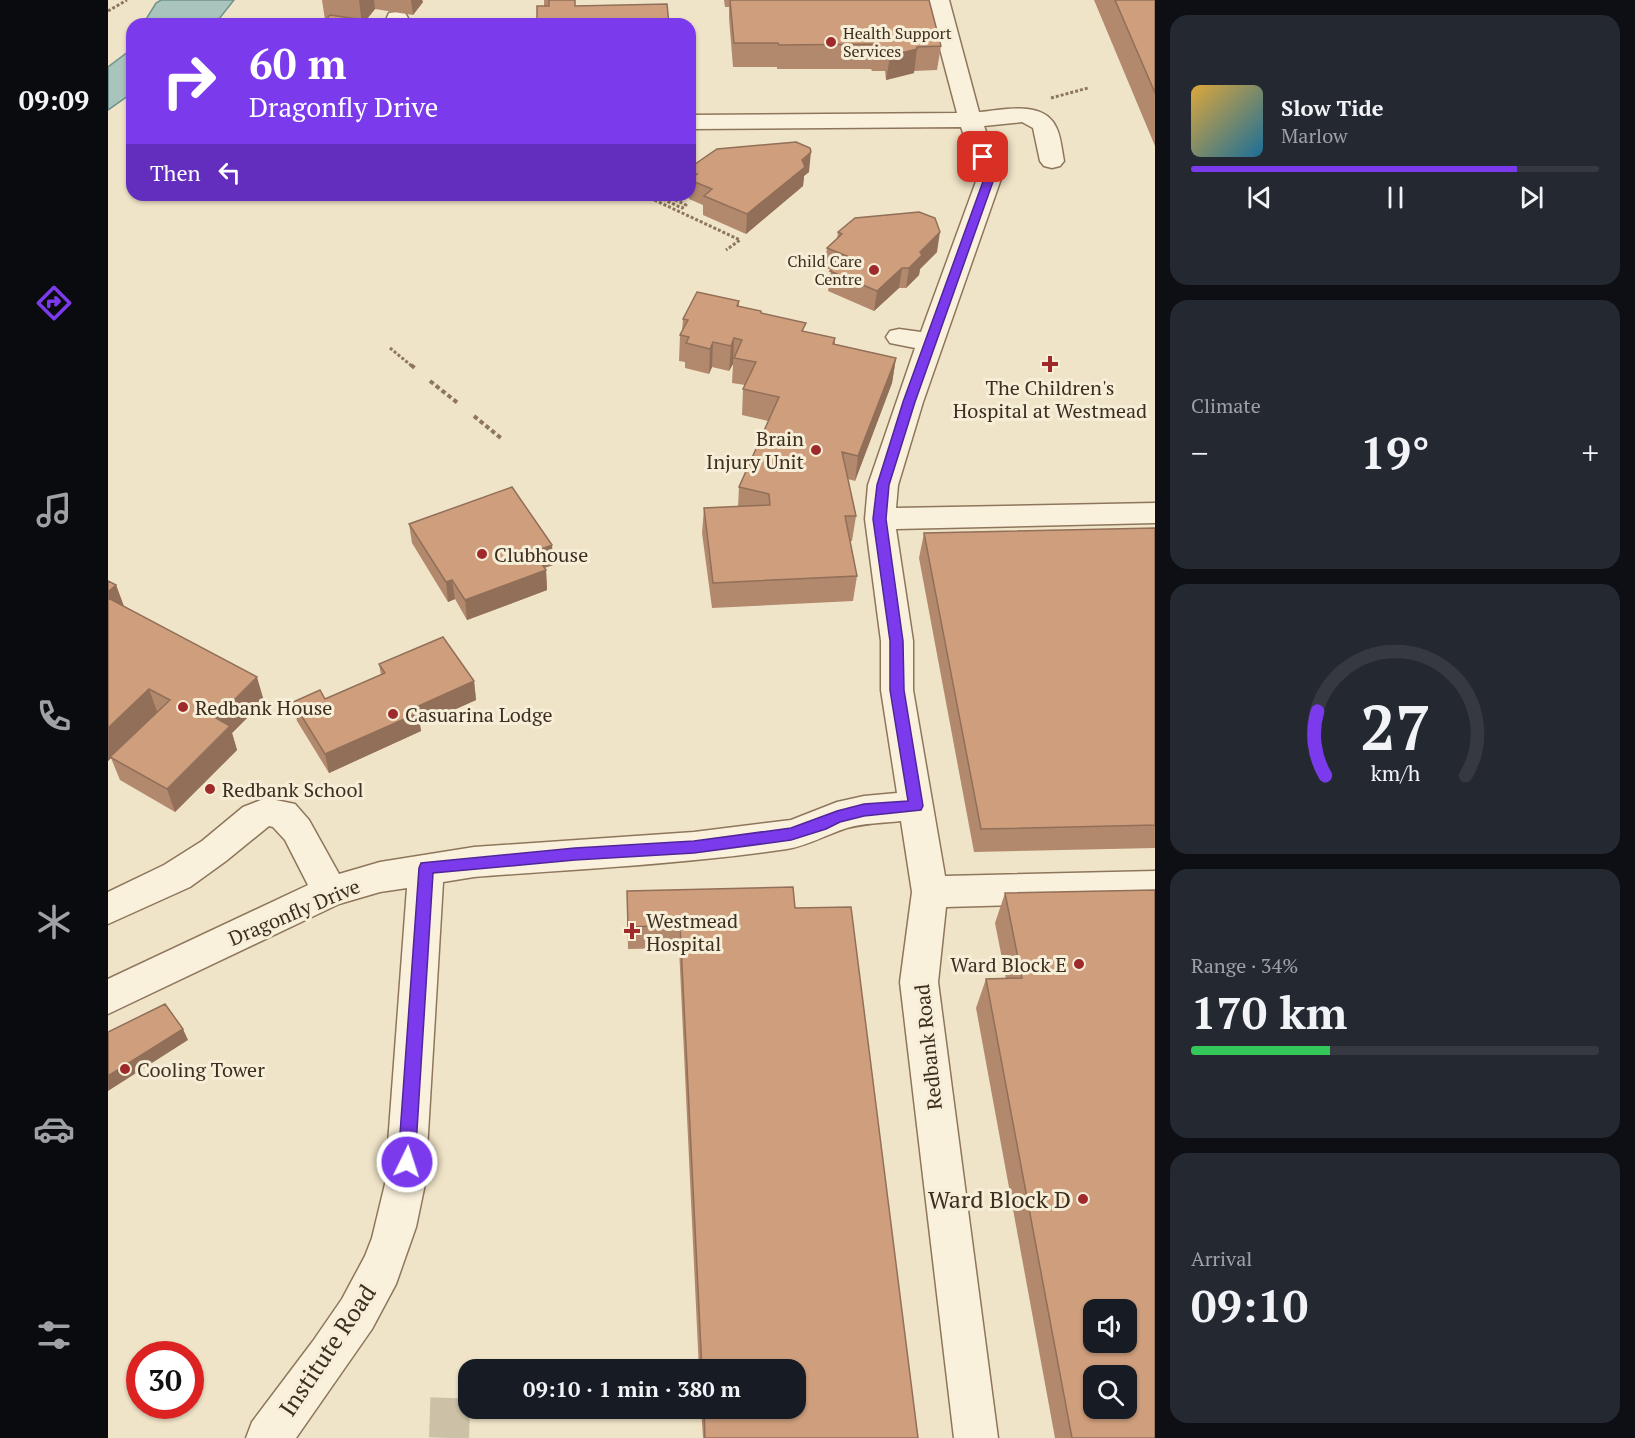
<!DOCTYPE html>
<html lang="en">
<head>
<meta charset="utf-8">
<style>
	:root { --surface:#171b24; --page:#242831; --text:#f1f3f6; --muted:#9ea1a6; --line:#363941; --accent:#7c3aed }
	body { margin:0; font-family:"PT Serif",serif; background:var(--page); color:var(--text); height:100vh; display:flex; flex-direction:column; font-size:22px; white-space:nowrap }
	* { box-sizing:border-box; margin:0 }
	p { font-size:20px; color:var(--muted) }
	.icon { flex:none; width:33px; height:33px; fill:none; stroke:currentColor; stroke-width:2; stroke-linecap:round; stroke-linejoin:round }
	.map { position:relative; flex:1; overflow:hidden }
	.side { display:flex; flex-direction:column; gap:15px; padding:15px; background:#0d0f14; width:480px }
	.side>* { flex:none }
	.banner { position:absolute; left:18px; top:18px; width:570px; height:183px; border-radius:18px; box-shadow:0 2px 4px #0004; background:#7c3aed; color:#fff; overflow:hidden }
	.fabs { position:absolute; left:975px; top:1299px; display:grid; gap:12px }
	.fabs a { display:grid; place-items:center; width:54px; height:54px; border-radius:12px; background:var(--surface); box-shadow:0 2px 4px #0004; font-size:30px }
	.speed { position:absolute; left:18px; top:1341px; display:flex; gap:12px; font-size:30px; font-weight:700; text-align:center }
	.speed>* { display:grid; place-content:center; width:78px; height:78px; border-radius:50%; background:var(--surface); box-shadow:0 2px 4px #0004; line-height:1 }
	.speed .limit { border:9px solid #d22; background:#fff; color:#111 }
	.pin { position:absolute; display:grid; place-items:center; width:51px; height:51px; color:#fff; margin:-26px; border-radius:12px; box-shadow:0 3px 9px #0006 }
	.me { position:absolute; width:66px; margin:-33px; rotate:4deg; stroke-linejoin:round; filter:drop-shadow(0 0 4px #0008) }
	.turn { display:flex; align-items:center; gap:21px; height:126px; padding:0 24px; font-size:27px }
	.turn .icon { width:78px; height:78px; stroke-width:2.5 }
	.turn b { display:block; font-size:42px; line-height:51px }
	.then { display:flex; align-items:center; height:57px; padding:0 24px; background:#0003; gap:12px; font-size:22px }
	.big { font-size:45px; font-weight:700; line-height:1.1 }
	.side .tile { flex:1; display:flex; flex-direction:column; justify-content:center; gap:9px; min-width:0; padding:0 21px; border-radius:18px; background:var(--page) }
	.side .dial { align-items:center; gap:0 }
	.dial svg { height:156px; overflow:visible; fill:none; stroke:var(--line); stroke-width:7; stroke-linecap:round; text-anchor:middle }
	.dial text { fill:var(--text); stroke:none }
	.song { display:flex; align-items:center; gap:18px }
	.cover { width:72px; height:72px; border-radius:9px; background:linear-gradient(135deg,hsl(40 70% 55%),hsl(200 70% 35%)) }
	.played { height:6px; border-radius:3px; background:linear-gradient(90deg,var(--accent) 80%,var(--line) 80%) }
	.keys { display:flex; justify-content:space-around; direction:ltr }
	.heat { display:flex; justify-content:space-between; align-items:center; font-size:33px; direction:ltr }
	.charge { height:9px; border-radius:4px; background:linear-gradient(90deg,#34c759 34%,var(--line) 0) }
	.trip { position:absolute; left:350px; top:1359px; width:348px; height:60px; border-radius:18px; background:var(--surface); box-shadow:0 2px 4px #0004; font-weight:700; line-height:60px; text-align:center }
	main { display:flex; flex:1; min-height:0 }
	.tab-bar { display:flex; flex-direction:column; width:108px; justify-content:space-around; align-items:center; background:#090b0e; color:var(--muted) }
	.tab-bar .icon { width:42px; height:42px }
	.tab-bar .active { color:var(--accent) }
	.tab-bar b { font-size:27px; color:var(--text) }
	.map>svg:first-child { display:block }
	.water { fill:#a9c4bc; stroke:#6f938a; stroke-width:1.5 }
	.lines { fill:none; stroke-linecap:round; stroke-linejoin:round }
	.minor-tunnel { stroke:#ccc0a6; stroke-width:40; stroke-dasharray:40 20; stroke-linecap:butt }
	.minor-casing { stroke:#8d765c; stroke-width:3 }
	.path-far1 { stroke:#8d765c; stroke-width:3; stroke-dasharray:3 2; stroke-linecap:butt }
	.path { stroke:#8d765c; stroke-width:4; stroke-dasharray:4.5 3; stroke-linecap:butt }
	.minor { fill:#faf1dc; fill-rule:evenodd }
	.wall { fill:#b2896c }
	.shaded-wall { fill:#916f58 }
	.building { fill:#cf9f7d; stroke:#916f58; stroke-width:1.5; fill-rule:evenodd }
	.route { fill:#7c3aed; stroke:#51269a; stroke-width:1.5 }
	.poi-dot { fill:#9e2a2b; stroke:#f7eed8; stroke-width:2 }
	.labels { text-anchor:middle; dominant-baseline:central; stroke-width:6; stroke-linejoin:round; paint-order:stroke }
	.far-poi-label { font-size:16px; fill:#3d2e20; stroke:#f7eed8; text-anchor:start }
	.poi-label { font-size:20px; fill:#3d2e20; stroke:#f7eed8; text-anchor:start }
	.street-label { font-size:20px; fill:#3d2e20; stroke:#f7eed8 }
	.near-poi-label { font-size:24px; fill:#3d2e20; stroke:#f7eed8; text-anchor:end }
	.near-street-label { font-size:24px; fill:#3d2e20; stroke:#f7eed8 }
</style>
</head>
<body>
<main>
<nav class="tab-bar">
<b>09:09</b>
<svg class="icon active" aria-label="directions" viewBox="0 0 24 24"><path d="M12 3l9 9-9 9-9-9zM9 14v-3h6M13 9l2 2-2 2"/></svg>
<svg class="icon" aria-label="music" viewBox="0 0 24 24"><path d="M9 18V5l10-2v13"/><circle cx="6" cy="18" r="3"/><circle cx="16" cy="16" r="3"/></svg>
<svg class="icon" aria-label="phone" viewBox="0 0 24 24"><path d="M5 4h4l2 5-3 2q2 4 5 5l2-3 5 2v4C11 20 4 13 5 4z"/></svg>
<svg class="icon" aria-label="climate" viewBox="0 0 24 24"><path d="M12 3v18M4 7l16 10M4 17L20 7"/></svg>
<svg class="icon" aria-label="car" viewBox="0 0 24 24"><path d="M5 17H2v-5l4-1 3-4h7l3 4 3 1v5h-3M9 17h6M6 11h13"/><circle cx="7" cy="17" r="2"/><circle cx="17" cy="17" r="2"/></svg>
<svg class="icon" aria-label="filters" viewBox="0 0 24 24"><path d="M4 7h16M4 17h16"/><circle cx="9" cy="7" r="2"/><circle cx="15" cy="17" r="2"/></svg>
</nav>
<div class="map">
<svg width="1047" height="1438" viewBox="0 0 1047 1438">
	<rect width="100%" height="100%" fill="#f0e4c8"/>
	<path class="water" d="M53 0H126L107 24H35L48 3Z
		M24 44V93L0 110V67L21 51Z"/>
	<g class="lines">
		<path class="minor-tunnel" d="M341 1438 343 1381"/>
		<defs>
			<path id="minor" d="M819 0H841L871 112C895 110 937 99 949 129 953 138 954 151 956 161L952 166 944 168 936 166 932 161 925 128 914 122 876 126 894 176 815 402 790 485 788 508 1047 503V523L788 529 805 641V690L837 876 1047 871V901L838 907 830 982 890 1438H846L792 982 804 892 793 821C775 823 756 823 739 828 719 834 700 846 679 849 575 864 471 869 366 877L335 882 317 1184 308 1227 288 1284 264 1329 188 1438H138L144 1422 205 1341 234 1299 257 1256 264 1238 277 1184 299 888 272 892 231 904 0 1014V979L200 885 177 840 165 827 161 826 118 861 82 887 0 924V892L56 865 94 841 135 807 158 798 187 804 201 820 231 874 272 862 366 847 586 832 683 820 729 802 756 796 789 793 773 690V641L757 519 760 485 807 348 782 343 778 337 782 331 791 329 813 332 870 176 853 127 582 129V115L849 113Z
				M289 12 297 13 300 18 298 24H276L281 13Z"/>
		</defs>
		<use href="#minor" class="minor-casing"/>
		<path class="path-far1" d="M0 11 19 0
			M943 98 980 88
			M542 195 540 197 632 240 618 250
			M546 195 574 208 578 205 557 195
			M282 348 305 367"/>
		<path class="path" d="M303 365 308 369
			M322 381 351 404
			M366 416 394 439"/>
		<use href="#minor" class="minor"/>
	</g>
	<path class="wall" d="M214 0H314L315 2 305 15 267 9 258 20H217Z
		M436 0H467V6H436Z
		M616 0H821L833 46 829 70 806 71V73L778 80 777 71H764L763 69H669V67H625L621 18V7H617Z
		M986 0H1047V146Z
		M582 164 701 172 696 176 695 186 638 234 595 215V205L581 199V195H582Z
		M730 232 829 252 812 269 811 275 798 288H791L766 311 720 291 723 270 716 267 719 248 729 239Z
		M631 301V306L653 311V313L698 332 727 338V344L788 358 784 383 747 481 740 479 748 516 744 541H742L749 576 745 601 604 608 594 533 596 508 630 507 631 487 660 421 634 415 635 389 637 385 624 383 625 364 621 371 604 367 601 374 577 368V362L571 361 572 335 574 331 575 319Z
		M301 524 444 545 445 565 436 568 438 570 439 590 359 620 347 599 340 602 304 543Z
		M1047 528V848L866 852 811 558 816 533Z
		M8 585 16 607 156 701 124 733 129 750 67 812 12 780 3 758 0 761Z
		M271 664 366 681 368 700 312 725 313 731 221 773 189 721 185 702 217 699 273 675Z
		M519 891 687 908 810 1438H595L593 1408H687V1370H591L571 948 520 949Z
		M897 893 1047 1438H947L868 1008 878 979H898L887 923Z"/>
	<path class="shaded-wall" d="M251 0H266L267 9 255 24H254Z
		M303 0H314L315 2 305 15Z
		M809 49 806 73 778 80 782 56Z
		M703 152 701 172 696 176 695 186 638 234 639 214Z
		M832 232 829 252 812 269 811 275 798 288 801 268 812 252Z
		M794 268 791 288 766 311 769 291Z
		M626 338 625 364 621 371 623 346Z
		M605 342 604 367 601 374 602 349Z
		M788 358 784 383 747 481 750 456Z
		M444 545 445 565 426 571 425 552Z
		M438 570 439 590 359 620 357 600Z
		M344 580 347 599 340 602 338 582Z
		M8 585 17 609H0V592Z
		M149 677 156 701 124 733 129 750 67 812 59 789 108 718Z
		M366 681 368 700 312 725 313 731 221 773 217 754 306 708Z
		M41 689 50 714 2 757 3 758 0 761V728Z
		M75 1029 80 1040 0 1091V1076Z"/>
	<path class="building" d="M441 0H467V6L559 4 561 24H429V6H441Z
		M622 0H821L833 46 809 47V49L782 56 780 47H767L766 44 671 45 670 43H626Z
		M1007 0H1047V93Z
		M222 15 270 22 269 24H214Z
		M688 142 702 148 703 152 694 160 697 167 639 214 596 196 604 189 582 180 589 174H582V164H587L609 149Z
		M811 212 827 218 832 232 812 252 814 255 801 268H794L769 291 722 271 739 256 719 248 734 234 730 232 747 218Z
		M589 292 631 301 629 306 653 311V313L698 323 694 331 727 338 725 344 788 358 750 456 734 452 748 516H737L749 576 605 583 596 508 662 505 661 494 631 487 671 397 635 389 648 362 626 358 634 340 626 338 623 346 605 342 602 349 578 343 581 337 572 335 580 320 575 319Z
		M404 487 444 545 425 552 438 570 357 600 344 580 338 582 301 524Z
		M1047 528V825L873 829 816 533Z
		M0 581 8 585 0 592Z
		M0 598 149 677 108 718 122 726 59 789 2 757 62 700 41 689 0 728Z
		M335 637 366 681 306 708 310 713 217 754 185 702 212 690 217 699 277 673 271 664Z
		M685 887 687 908 743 907 810 1438H597L596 1408H687V1370H594L572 925 520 927 519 891Z
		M1047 890V1438H964L878 979 914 978 897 893ZM986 1310H1018V1342H986ZM986 1376H1018V1408H986Z
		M57 1004 75 1029 0 1076V1032Z"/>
	<path class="route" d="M875 154 880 157 887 176 807 402 781 485 778 519 795 641 796 690 815 806 813 810 756 816 732 822 718 829 683 840 586 853 467 860 325 873 307 1162 305 1167 299 1170 293 1167 290 1162 311 868 313 863 467 848 586 841 683 828 729 811 756 804 800 801 782 690V641L765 519 769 485 795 402 877 176 870 157Z"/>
	<g class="poi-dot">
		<circle cx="723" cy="42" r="6"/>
		<circle cx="766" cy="270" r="6"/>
		<path d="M939 355h6v6h6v6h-6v6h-6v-6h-6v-6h6z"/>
		<circle cx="708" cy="450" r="6"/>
		<circle cx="374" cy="554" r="6"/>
		<circle cx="75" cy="707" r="6"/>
		<circle cx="285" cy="714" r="6"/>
		<circle cx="102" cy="789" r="6"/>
		<path d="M521 922h6v6h6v6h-6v6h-6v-6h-6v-6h6z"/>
		<circle cx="971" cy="964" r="6"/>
		<circle cx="17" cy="1069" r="6"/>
		<circle cx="975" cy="1199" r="6"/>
	</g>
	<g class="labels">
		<g class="far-poi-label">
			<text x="735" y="33">Health Support<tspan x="735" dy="18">Services</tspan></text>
			<text x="754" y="261" text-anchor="end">Child Care<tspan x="754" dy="18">Centre</tspan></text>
		</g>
		<g class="poi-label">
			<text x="942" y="387" text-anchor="middle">The Children's<tspan x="942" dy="23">Hospital at Westmead</tspan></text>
			<text x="696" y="438" text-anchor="end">Brain<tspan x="696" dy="23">Injury Unit</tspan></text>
			<text x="386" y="554">Clubhouse</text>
			<text x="87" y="707">Redbank House</text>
			<text x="297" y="714">Casuarina Lodge</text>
			<text x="114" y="789">Redbank School</text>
			<text x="538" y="920">Westmead<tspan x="538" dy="23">Hospital</tspan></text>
			<text x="959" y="964" text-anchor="end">Ward Block E</text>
			<text x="29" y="1069">Cooling Tower</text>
		</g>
		<g class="street-label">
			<text transform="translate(186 912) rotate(-23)">Dragonfly Drive</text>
			<text transform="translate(820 1047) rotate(-96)">Redbank Road</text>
		</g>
		<g class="near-poi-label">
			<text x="963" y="1199">Ward Block D</text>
		</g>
		<g class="near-street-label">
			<text transform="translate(219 1350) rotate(-56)">Institute Road</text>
		</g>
	</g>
</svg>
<div class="fabs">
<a><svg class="icon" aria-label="sound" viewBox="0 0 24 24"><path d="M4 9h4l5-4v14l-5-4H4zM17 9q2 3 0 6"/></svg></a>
<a><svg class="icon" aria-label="search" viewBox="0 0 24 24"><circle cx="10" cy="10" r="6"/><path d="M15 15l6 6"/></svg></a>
</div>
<div class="speed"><div class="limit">30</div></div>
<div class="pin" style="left:875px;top:157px;background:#d93025"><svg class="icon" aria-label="arrive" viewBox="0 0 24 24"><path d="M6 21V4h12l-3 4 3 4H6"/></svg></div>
<svg class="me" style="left:299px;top:1162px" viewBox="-20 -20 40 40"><circle r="17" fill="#7c3aed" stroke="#fff" stroke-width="3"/><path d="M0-11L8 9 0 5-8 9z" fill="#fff"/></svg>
<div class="trip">09:10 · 1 min · 380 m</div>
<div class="banner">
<div class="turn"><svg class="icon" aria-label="right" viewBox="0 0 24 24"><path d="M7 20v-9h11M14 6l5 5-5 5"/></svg><div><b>60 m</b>Dragonfly Drive</div></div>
<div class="then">Then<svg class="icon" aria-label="left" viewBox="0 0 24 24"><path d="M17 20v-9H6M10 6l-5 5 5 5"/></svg></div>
</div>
</div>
<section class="side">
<div class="tile">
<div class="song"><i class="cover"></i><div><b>Slow Tide</b><p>Marlow</p></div></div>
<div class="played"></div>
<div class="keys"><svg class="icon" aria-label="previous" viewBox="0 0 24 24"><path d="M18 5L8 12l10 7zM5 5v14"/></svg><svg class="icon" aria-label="pause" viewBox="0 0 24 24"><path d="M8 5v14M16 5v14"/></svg><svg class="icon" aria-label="next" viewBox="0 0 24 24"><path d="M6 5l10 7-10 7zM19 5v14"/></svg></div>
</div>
<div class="tile"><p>Climate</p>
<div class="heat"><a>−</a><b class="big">19°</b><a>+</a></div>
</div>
<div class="tile dial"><svg viewBox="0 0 100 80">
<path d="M14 69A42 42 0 1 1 86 69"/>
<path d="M14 69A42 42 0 0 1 10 36" stroke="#7c3aed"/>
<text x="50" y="56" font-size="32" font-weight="700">27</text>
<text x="50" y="72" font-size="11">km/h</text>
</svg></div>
<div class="tile"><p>Range · 34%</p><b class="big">170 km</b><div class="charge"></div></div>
<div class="tile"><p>Arrival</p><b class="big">09:10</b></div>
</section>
</main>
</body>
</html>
